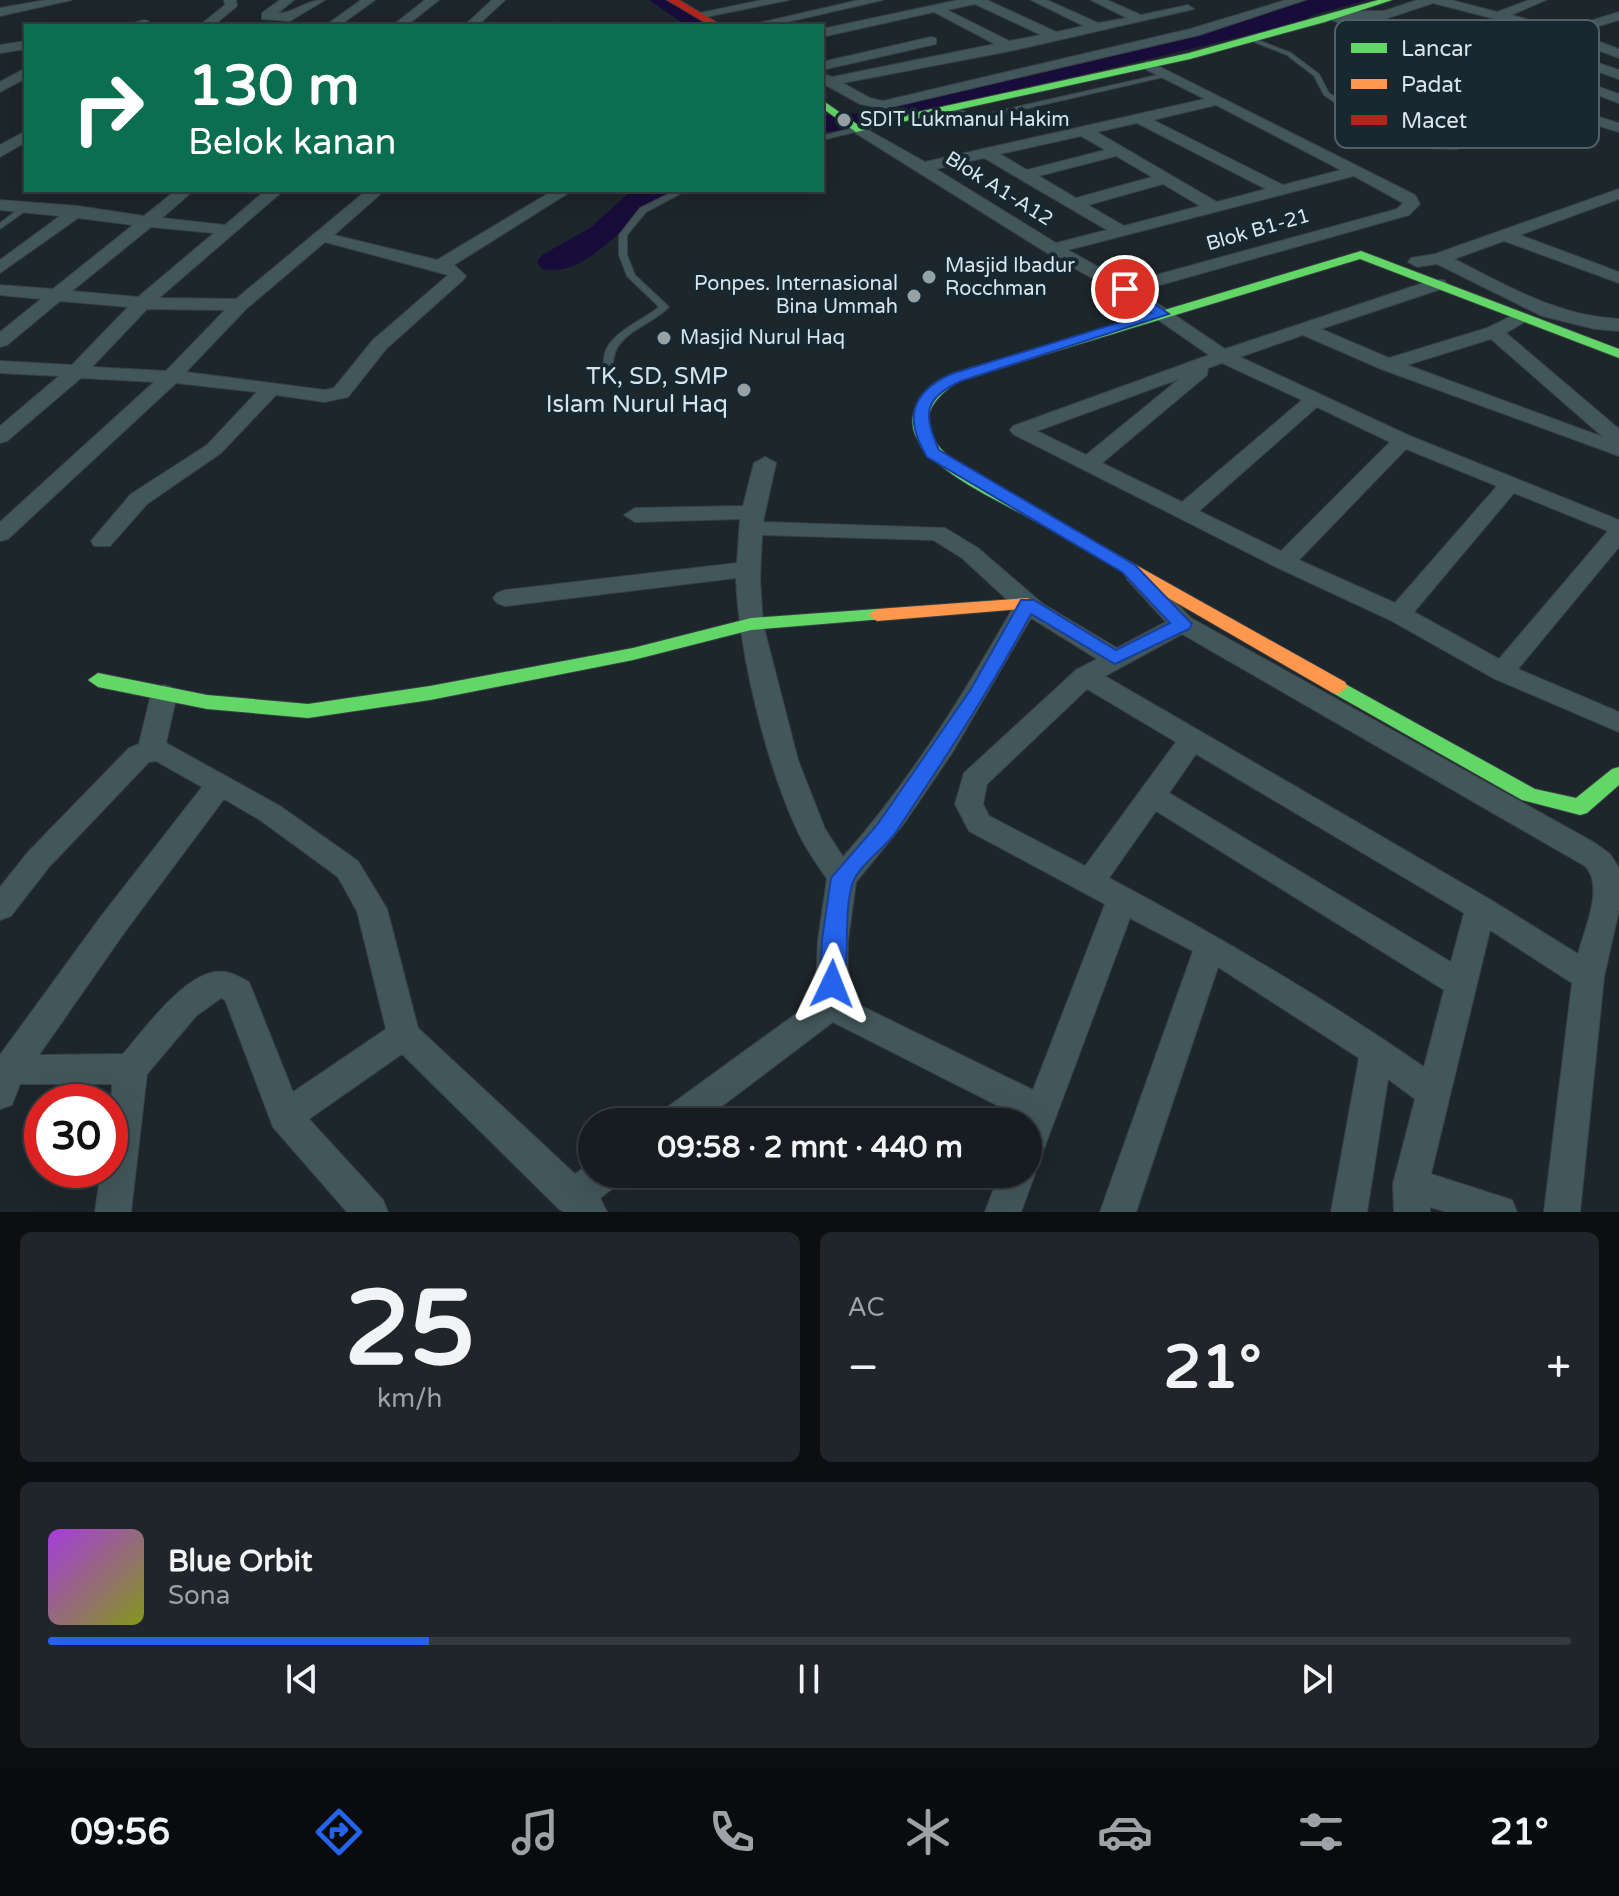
<!DOCTYPE html>
<html lang="id">
<head>
<meta charset="utf-8">
<style>
	:root { --surface:#161c20; --page:#1f2529; --text:#f1f3f6; --muted:#9ea1a5; --line:#353a3e; --accent:#2563eb }
	body { margin:0; font-family:"Varela Round",sans-serif; background:var(--page); color:var(--text); height:100vh; display:flex; flex-direction:column; font-size:30px; white-space:nowrap }
	* { box-sizing:border-box; margin:0 }
	p { font-size:26px; color:var(--muted) }
	.icon { flex:none; width:44px; height:44px; fill:none; stroke:currentColor; stroke-width:2; stroke-linecap:round; stroke-linejoin:round }
	.map { position:relative; height:1212px; overflow:hidden }
	.sheet { display:flex; flex-direction:column; gap:20px; padding:20px; background:#0c0f12; flex:1 }
	.sheet>* { flex:none }
	.hud { position:absolute; left:24px; top:24px; width:800px; height:168px; border-radius:0px; box-shadow:0 8px 32px #0002,0 0 0 2px var(--line); background:#0b6e4f; color:#fff; overflow:hidden }
	.speed { position:absolute; left:24px; top:1084px; display:flex; gap:16px; font-size:40px; font-weight:700; text-align:center }
	.speed>* { display:grid; place-content:center; width:104px; height:104px; border-radius:50%; background:var(--surface); box-shadow:0 8px 32px #0002,0 0 0 2px var(--line); line-height:1 }
	.speed .limit { border:12px solid #d22; background:#fff; color:#111 }
	.pin { position:absolute; display:grid; place-items:center; width:68px; height:68px; color:#fff; margin:-34px; border:4px solid #fff; border-radius:50%; box-shadow:0 2px 8px #0007 }
	.me { position:absolute; width:88px; margin:-44px; rotate:2deg; stroke-linejoin:round; filter:drop-shadow(0 0 6px #0008) }
	.turn { display:flex; align-items:center; gap:28px; height:168px; padding:0 32px; font-size:36px }
	.turn .icon { width:104px; height:104px; stroke-width:2.5 }
	.turn b { display:block; font-size:56px; line-height:68px }
	.big { font-size:60px; font-weight:700; line-height:1.1 }
	.sheet .widget { flex:1; display:flex; flex-direction:column; justify-content:center; gap:12px; min-width:0; padding:0 28px; border-radius:12px; background:var(--page) }
	.sheet .dial { align-items:center; gap:0 }
	.dial b { font-size:104px; line-height:1 }
	.song { display:flex; align-items:center; gap:24px }
	.cover { width:96px; height:96px; border-radius:12px; background:linear-gradient(135deg,hsl(280 70% 55%),hsl(70 70% 35%)) }
	.played { height:8px; border-radius:4px; background:linear-gradient(90deg,var(--accent) 25%,var(--line) 25%) }
	.keys { display:flex; justify-content:space-around; direction:ltr }
	.heat { display:flex; justify-content:space-between; align-items:center; font-size:44px; direction:ltr }
	.sheet .tiles { flex:1; display:grid; gap:20px; grid-template-columns:1fr 1fr }
	.widget:last-child { grid-column:span 2 }
	.trip { position:absolute; left:578px; top:1108px; width:464px; height:80px; border-radius:40px; background:var(--surface); box-shadow:0 8px 32px #0002,0 0 0 2px var(--line); font-weight:700; line-height:80px; text-align:center }
	.tabs { display:flex; height:128px; justify-content:space-around; align-items:center; background:#090b0d; color:var(--muted) }
	.tabs .icon { width:56px; height:56px }
	.tabs .active { color:var(--accent) }
	.tabs b { font-size:36px; color:var(--text) }
	.map>svg:first-child { display:block }
	.water { fill:#180d3a }
	.lines { fill:none; stroke-linecap:round; stroke-linejoin:round }
	.river { fill:#180d3a; fill-rule:evenodd }
	.lane-casing { stroke:#384045; stroke-width:2 }
	.street-casing { stroke:#384045; stroke-width:2 }
	.fast-casing { stroke:#384045; stroke-width:2 }
	.slow-casing { stroke:#384045; stroke-width:2 }
	.jam-casing { stroke:#384045; stroke-width:2 }
	.path { stroke:#576668; stroke-width:3; stroke-dasharray:5 2; stroke-linecap:butt }
	.lane { fill:#42575b; fill-rule:evenodd }
	.street { fill:#42575b; fill-rule:evenodd }
	.fast { fill:#63d668; fill-rule:evenodd }
	.slow { fill:#ff974d; fill-rule:evenodd }
	.jam { fill:#b3261e; fill-rule:evenodd }
	.route { fill:#2563eb; stroke:#184099; stroke-width:2 }
	.poi-dot { fill:#97a2a7; stroke:#172831; stroke-width:3 }
	.labels { text-anchor:middle; dominant-baseline:central; stroke-width:8; stroke-linejoin:round; paint-order:stroke }
	.far-poi-label { font-size:20px; fill:#d9e4ea; stroke:#172831; text-anchor:start }
	.far-street-label { font-size:20px; fill:#d9e4ea; stroke:#172831 }
	.poi-label { font-size:24px; fill:#d9e4ea; stroke:#172831; text-anchor:end }
	.key { fill:#172831; stroke:#516068; stroke-width:2 }
	.key-label { font-size:22px; fill:#d9e4ea }
</style>
</head>
<body>
<div class="map">
<svg width="1619" height="1212" viewBox="0 0 1619 1212">
	<rect width="100%" height="100%" fill="#1d262b"/>
	<path class="water" d="M1309 0H1367L1241 35 1221 26Z"/>
	<g class="lines">
		<path class="river" d="M649 0H678L717 21 720 26H687Z
			M1298 9 1306 11 1310 16 1306 21 858 129 822 132V116L858 113Z
			M640 190H682C674 201 661 201 649 208 619 228 583 279 542 269L537 262 542 255 590 228 628 194Z"/>
		<defs>
			<path id="lane" d="M1249 38H1253L1291 53 1319 74 1329 93 1359 111 1428 144 1453 145 1498 116 1539 102 1546 104 1504 120 1457 149 1427 148 1353 115 1324 95 1314 76 1287 55 1249 40Z
				M1166 73 1168 74V76L981 119 940 109 944 107 981 115Z
				M856 127 860 129 859 131 822 140V136Z
				M677 190H687L646 212 627 235V255L635 275 669 307C648 328 611 333 613 368L608 371 605 370C596 337 638 324 659 307L627 276 619 255V235L640 208Z
				M24 205 31 207 0 229V223Z"/>
			<path id="street" d="M46 0H72L0 16V8Z
				M224 0H236L237 6 213 26H199L225 5Z
				M280 0H294L278 13C294 14 304 0 325 0L290 21 262 19V13Z
				M361 0H375L339 26H325Z
				M425 0H439L406 26H392Z
				M492 0H505L477 26H464Z
				M762 0H789L701 18 695 14Z
				M859 0H883L770 26H746Z
				M958 0H987L1056 32 1084 26 1031 0H1047L1098 23 1127 18 1091 0H1107L1141 15 1188 5 1194 9 1010 51 843 83 870 98 883 101 1190 29 1286 0H1305L1199 35 883 109 860 104 822 83V73L832 77 995 44 934 12 822 37V29ZM975 4 1041 35 1009 41 947 10Z
				M1417 0H1451L1497 12 1529 0H1546L1511 15 1564 29 1619 12V20L1576 33 1619 49V58L1563 37 1543 44 1619 70V79L1530 48 1508 54 1619 94V103L1442 37 1448 33 1496 50 1550 33 1433 3 1385 19H1346L1547 101 1619 123V132L1537 107 1327 18 1344 11H1384Z
				M144 20 148 21 149 26H124Z
				M931 37 936 38V44L822 70V62Z
				M26 41V49L0 53V45Z
				M1148 61 1415 195 1420 204 1409 215 1139 291 1225 349 1432 280H1444L1447 284 1444 288 1321 329 1389 358 1487 328 1516 314H1528L1531 318 1506 333 1619 429V456L1381 369 1303 335 1240 357 1410 436 1619 520V547L1518 669 1619 712V732L1493 678 1390 620 1276 567 1013 434 1010 430 1013 426 1209 355 1119 293 1047 253 849 129 851 126H861L925 162 1205 99 1143 68 1141 65ZM1216 105 1341 170 1283 185 1153 120ZM1137 123 1266 189 1217 202 1097 132ZM1081 136 1105 150 1027 170 1000 154ZM1116 156 1152 177 1076 198 1039 176ZM984 158 1107 230 1056 243 936 169ZM1354 176 1403 203 1397 209 1127 283 1068 250ZM1163 184 1200 206 1124 226 1088 205ZM1491 339 1603 437 1407 365ZM1222 363 1302 400 1182 502 1102 463 1207 375 1208 368ZM1179 379 1086 455 1037 431ZM1317 407 1390 442 1281 551 1199 511ZM1406 449 1497 486 1395 603 1299 560ZM1514 493 1608 531 1499 659 1414 612Z
				M26 68V78L0 92V82Z
				M26 131V142L0 157V145Z
				M1619 189V199L1520 235 1619 272V283L1504 241 1454 259C1508 286 1557 316 1619 319V331L1595 329 1542 316 1437 264 1417 267 1408 262 1411 258 1435 254Z
				M176 190H194L162 218 225 225 266 190H284L159 298 236 299 367 190H385L334 235 437 260 554 190H573L454 265 466 276 463 280 387 348 348 397 324 402 276 395 221 453 147 504 110 546H94L91 541 131 494 207 445 257 392 176 383 8 539 0 541V522L154 382 81 378 7 441 0 443V426L59 376 0 373V361L72 365 128 307 60 301 7 345 0 347V332L41 299 0 295V285L53 289 133 225 78 218 0 273V260L60 216 0 210V200L78 206 144 216ZM151 227 214 233 138 297 72 291ZM325 242 448 275 373 340 334 388 324 390 186 372 246 309ZM147 309 225 310 166 371 92 367Z
				M765 457 776 463 763 522 945 528 978 548 1043 604 1117 648 1166 622 1127 579 1131 574H1147L1191 618 1595 843 1610 854 1619 868V910L1604 977 1580 1212H1544L1572 983 1490 930 1431 1174 1512 1200 1517 1212H1446L1430 1207V1212H1394L1393 1184 1415 1099 1388 1079 1367 1212H1331L1359 1058 1218 967 1136 1212H1100L1193 951 1130 918 1045 1146 1040 1157 1028 1162 1035 1174 1021 1212H985L999 1174H1028V1122H1020L1022 1118 833 1022 701 1122H657L662 1111 815 1000 818 940 827 879C817 864 806 849 798 832 766 764 739 653 736 578L505 606 497 603 493 598 497 593 505 590 737 563 740 519 635 522 624 515 635 508 743 506 754 463ZM762 535 933 540 962 558 1014 606C964 694 911 780 843 857L825 829 798 760 763 624 760 579ZM1031 618 1097 659 1076 670 964 773 955 804 969 831 1105 904 1033 1090 847 999 848 940 856 882 905 822 952 753ZM1182 634 1585 866C1605 886 1584 930 1578 954L1491 900 1105 676ZM1087 689 1176 742 1085 866 989 816 983 804 987 784ZM1196 754 1464 913 1451 962 1169 793ZM1156 811 1444 990 1424 1067C1323 997 1218 936 1109 878Z
				M164 685 173 688 177 694 166 743 280 806 358 861 387 909 418 1028 575 1174 592 1162V1174H622L616 1186 600 1198 607 1212H564L559 1209 402 1054 309 1119 383 1200 388 1212H347L273 1127 225 1000 221 998 196 1016 147 1074 131 1212H95L101 1170H110L112 1084H20L12 1105 0 1109V1055L102 915 202 787 156 761 149 762 49 867 11 916 0 920V887L29 851 129 748 139 744 151 694 155 688ZM224 799 260 820 338 877 357 911 386 1029 293 1092 249 982C242 978 233 973 225 972 189 966 144 1030 123 1054L39 1055 124 933Z"/>
			<path id="fast" d="M1378 0H1392L1325 22 1190 59 856 132 822 108V100L858 125 1189 53Z
				M1361 251 1619 349V358L1360 259 961 380C866 438 1003 489 1049 514L1051 518 1049 522H1037C986 493 845 437 951 374Z
				M877 609 886 615 883 619 751 630 633 660 430 700 308 718 207 709 98 687 88 680 98 673 207 695 308 704 430 686 633 648 751 618Z
				M1338 680 1535 789 1576 798 1612 769 1619 767V785L1587 813 1580 815 1522 800 1331 692 1328 687Z"/>
			<path id="slow" d="M1043 513 1345 682 1348 687 1338 694 1331 692 1037 522 1035 518Z
				M1027 598 1033 600 1036 604 1033 608 877 621 868 615 877 609Z"/>
			<path id="jam" d="M667 0H679L723 26H711Z"/>
		</defs>
		<use href="#lane" class="lane-casing"/>
		<use href="#street" class="street-casing"/>
		<use href="#fast" class="fast-casing"/>
		<use href="#slow" class="slow-casing"/>
		<use href="#jam" class="jam-casing"/>
		<path class="path" d="M554 26 559 21"/>
		<use href="#lane" class="lane"/>
		<use href="#street" class="street"/>
		<use href="#fast" class="fast"/>
		<use href="#slow" class="slow"/>
		<use href="#jam" class="jam"/>
	</g>
	<path class="route" d="M1120 287H1130L1169 314 961 381C923 398 923 415 939 450L1135 565 1192 624 1189 629 1115 664 1031 614C990 690 944 760 896 832 885 848 860 864 853 882 842 912 852 965 840 991L832 994 823 991 820 984 822 940 831 878 877 825 971 689 1021 600H1034L1116 650 1170 623 1122 572 927 457C904 419 910 393 951 374L1151 313 1120 292Z"/>
	<g class="poi-dot">
		<circle cx="844" cy="120" r="8"/>
		<circle cx="929" cy="277" r="8"/>
		<circle cx="914" cy="296" r="8"/>
		<circle cx="664" cy="338" r="8"/>
		<circle cx="744" cy="390" r="8"/>
	</g>
	<g class="labels">
		<g class="far-poi-label">
			<text x="860" y="120">SDIT Lukmanul Hakim</text>
			<text x="945" y="266">Masjid Ibadur<tspan x="945" dy="23">Rocchman</tspan></text>
			<text x="898" y="284" text-anchor="end">Ponpes. Internasional<tspan x="898" dy="23">Bina Ummah</tspan></text>
			<text x="680" y="338">Masjid Nurul Haq</text>
		</g>
		<g class="far-street-label">
			<text transform="translate(999 189) rotate(32)">Blok A1-A12</text>
			<text transform="translate(1258 230) rotate(-16)">Blok B1-21</text>
		</g>
		<g class="poi-label">
			<text x="728" y="376">TK, SD, SMP<tspan x="728" dy="28">Islam Nurul Haq</tspan></text>
		</g>
	</g>
	<rect x="1335" y="20" width="264" height="128" rx="12" class="key"/>
	<rect x="1351" y="43" width="36" height="10" fill="#63d668"/>
	<rect x="1351" y="79" width="36" height="10" fill="#ff974d"/>
	<rect x="1351" y="115" width="36" height="10" fill="#b3261e"/>
	<g class="key-label">
		<text x="1401" y="56">Lancar</text>
		<text x="1401" y="92">Padat</text>
		<text x="1401" y="128">Macet</text>
	</g>
</svg>
<div class="speed"><div class="limit">30</div></div>
<div class="pin" style="left:1125px;top:289px;background:#d93025"><svg class="icon" aria-label="arrive" viewBox="0 0 24 24"><path d="M6 21V4h12l-3 4 3 4H6"/></svg></div>
<svg class="me" style="left:832px;top:984px" viewBox="-20 -20 40 40"><path d="M0-17L14 15 0 8-14 15z" fill="#2563eb" stroke="#fff" stroke-width="4"/></svg>
<div class="trip">09:58 · 2 mnt · 440 m</div>
<div class="hud">
<div class="turn"><svg class="icon" aria-label="right" viewBox="0 0 24 24"><path d="M7 20v-9h11M14 6l5 5-5 5"/></svg><div><b>130 m</b>Belok kanan</div></div>
</div>
</div>
<section class="sheet">
<div class="tiles">
<div class="widget dial"><b>25</b><p>km/h</p></div>
<div class="widget"><p>AC</p>
<div class="heat"><a>−</a><b class="big">21°</b><a>+</a></div>
</div>
<div class="widget">
<div class="song"><i class="cover"></i><div><b>Blue Orbit</b><p>Sona</p></div></div>
<div class="played"></div>
<div class="keys"><svg class="icon" aria-label="previous" viewBox="0 0 24 24"><path d="M18 5L8 12l10 7zM5 5v14"/></svg><svg class="icon" aria-label="pause" viewBox="0 0 24 24"><path d="M8 5v14M16 5v14"/></svg><svg class="icon" aria-label="next" viewBox="0 0 24 24"><path d="M6 5l10 7-10 7zM19 5v14"/></svg></div>
</div>
</div>
</section>
<nav class="tabs">
<b>09:56</b>
<svg class="icon active" aria-label="directions" viewBox="0 0 24 24"><path d="M12 3l9 9-9 9-9-9zM9 14v-3h6M13 9l2 2-2 2"/></svg>
<svg class="icon" aria-label="music" viewBox="0 0 24 24"><path d="M9 18V5l10-2v13"/><circle cx="6" cy="18" r="3"/><circle cx="16" cy="16" r="3"/></svg>
<svg class="icon" aria-label="phone" viewBox="0 0 24 24"><path d="M5 4h4l2 5-3 2q2 4 5 5l2-3 5 2v4C11 20 4 13 5 4z"/></svg>
<svg class="icon" aria-label="climate" viewBox="0 0 24 24"><path d="M12 3v18M4 7l16 10M4 17L20 7"/></svg>
<svg class="icon" aria-label="car" viewBox="0 0 24 24"><path d="M5 17H2v-5l4-1 3-4h7l3 4 3 1v5h-3M9 17h6M6 11h13"/><circle cx="7" cy="17" r="2"/><circle cx="17" cy="17" r="2"/></svg>
<svg class="icon" aria-label="filters" viewBox="0 0 24 24"><path d="M4 7h16M4 17h16"/><circle cx="9" cy="7" r="2"/><circle cx="15" cy="17" r="2"/></svg>
<b>21°</b>
</nav>
</body>
</html>
